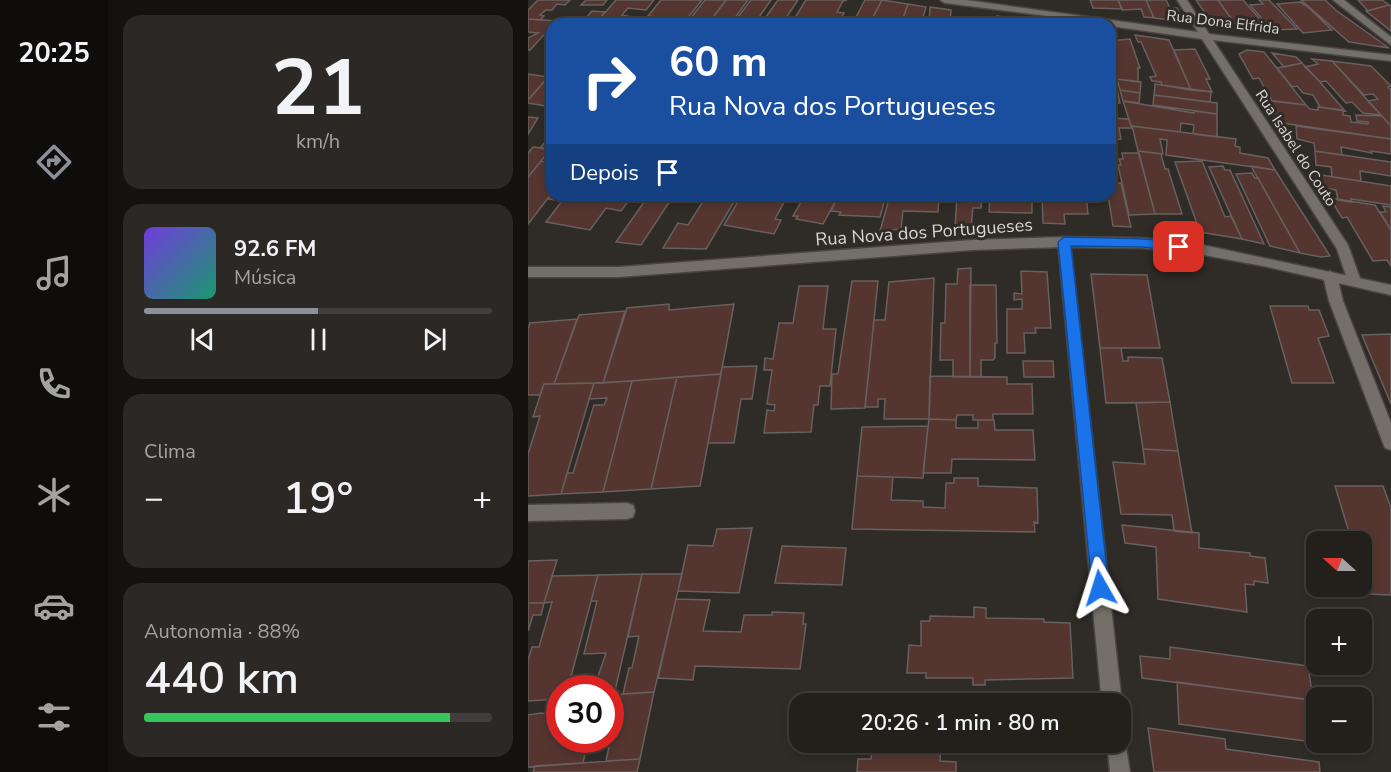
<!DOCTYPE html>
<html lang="pt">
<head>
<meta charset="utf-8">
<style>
	:root { --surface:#23201c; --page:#2b2825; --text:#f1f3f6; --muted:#a3a3a3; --line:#403e3b; --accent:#8c9099 }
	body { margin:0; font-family:"Nunito Sans",sans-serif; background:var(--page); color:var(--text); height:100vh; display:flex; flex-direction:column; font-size:22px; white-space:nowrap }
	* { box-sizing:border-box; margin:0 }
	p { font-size:20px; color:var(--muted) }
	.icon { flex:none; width:33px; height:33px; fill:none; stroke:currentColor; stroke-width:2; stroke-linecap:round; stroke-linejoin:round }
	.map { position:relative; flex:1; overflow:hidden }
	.details { display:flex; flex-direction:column; gap:15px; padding:15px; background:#13120f; width:420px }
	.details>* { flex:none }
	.hud { position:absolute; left:18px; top:18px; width:570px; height:183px; border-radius:18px; box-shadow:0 3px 9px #0003,0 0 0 2px var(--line); background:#1a4fa0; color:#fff; overflow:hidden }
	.needle { width:39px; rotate:291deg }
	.fabs { position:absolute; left:778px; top:531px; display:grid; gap:12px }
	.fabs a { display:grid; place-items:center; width:66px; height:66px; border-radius:12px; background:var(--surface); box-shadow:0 3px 9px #0003,0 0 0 2px var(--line); font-size:30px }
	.speed { position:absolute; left:18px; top:675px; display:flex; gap:12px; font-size:30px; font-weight:700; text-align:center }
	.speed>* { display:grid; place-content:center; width:78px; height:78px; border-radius:50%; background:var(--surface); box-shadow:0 3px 9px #0003,0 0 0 2px var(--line); line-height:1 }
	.speed .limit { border:9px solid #d22; background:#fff; color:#111 }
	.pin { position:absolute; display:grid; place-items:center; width:51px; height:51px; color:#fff; margin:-26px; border-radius:12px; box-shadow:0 3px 9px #0006 }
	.me { position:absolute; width:66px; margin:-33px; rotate:354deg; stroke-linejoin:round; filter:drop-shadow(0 0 4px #0008) }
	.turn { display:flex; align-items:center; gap:21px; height:126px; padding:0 24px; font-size:27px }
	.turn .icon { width:78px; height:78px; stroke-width:2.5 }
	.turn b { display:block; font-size:42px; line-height:51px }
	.then { display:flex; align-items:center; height:57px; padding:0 24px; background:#0003; gap:12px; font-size:22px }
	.big { font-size:45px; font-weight:600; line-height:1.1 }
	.details .card { flex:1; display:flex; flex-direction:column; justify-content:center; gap:9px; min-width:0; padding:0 21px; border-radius:18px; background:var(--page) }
	.details .dial { align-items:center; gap:0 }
	.dial b { font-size:78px; line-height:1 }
	.song { display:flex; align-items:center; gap:18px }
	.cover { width:72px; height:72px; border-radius:9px; background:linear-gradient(135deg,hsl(260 70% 55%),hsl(160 70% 35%)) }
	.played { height:6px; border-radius:3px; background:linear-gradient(90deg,var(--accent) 50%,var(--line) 50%) }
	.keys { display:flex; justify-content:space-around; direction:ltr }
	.heat { display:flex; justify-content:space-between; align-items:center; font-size:33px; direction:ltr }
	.charge { height:9px; border-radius:4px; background:linear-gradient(90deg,#34c759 88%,var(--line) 0) }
	.trip { position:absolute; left:261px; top:693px; width:342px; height:60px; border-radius:18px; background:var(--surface); box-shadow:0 3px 9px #0003,0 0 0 2px var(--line); font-weight:600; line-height:60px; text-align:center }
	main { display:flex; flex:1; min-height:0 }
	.dock { display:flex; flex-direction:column; width:108px; justify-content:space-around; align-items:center; background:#0e0d0b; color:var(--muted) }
	.dock .icon { width:42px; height:42px }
	.dock .active { color:var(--accent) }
	.dock b { font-size:27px; color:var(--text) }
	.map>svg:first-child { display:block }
	.building { fill:#553530; stroke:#68605e; stroke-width:1.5 }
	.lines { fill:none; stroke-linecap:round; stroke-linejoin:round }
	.street-casing { stroke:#494642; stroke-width:3 }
	.secondary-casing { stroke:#494642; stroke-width:3 }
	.street { fill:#746f69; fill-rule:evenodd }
	.secondary { fill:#746f69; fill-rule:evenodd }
	.route { fill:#1a73e8; stroke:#114b97; stroke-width:1.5 }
	.labels { text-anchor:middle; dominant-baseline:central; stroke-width:6; stroke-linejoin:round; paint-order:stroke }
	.far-street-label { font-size:15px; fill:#d9d6d3; stroke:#2f2b26 }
	.street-label { font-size:18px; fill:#d9d6d3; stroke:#2f2b26 }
</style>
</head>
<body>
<main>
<nav class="dock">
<b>20:25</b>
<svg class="icon active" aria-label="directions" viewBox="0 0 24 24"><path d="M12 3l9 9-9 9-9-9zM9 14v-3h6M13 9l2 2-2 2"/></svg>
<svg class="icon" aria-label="music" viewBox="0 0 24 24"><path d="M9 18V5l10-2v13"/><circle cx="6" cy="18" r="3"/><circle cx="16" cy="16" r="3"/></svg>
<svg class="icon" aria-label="phone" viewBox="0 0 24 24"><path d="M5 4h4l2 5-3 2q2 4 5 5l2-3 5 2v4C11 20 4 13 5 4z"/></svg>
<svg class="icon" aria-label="climate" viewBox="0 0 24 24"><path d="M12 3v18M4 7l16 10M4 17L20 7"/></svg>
<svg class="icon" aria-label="car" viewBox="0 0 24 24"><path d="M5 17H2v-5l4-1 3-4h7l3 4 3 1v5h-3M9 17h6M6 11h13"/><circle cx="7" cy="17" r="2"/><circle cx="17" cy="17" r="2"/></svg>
<svg class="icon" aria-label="filters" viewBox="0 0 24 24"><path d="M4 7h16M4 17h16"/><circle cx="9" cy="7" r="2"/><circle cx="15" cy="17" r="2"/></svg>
</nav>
<section class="details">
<div class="card dial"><b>21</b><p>km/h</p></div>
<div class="card">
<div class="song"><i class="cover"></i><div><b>92.6 FM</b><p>Música</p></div></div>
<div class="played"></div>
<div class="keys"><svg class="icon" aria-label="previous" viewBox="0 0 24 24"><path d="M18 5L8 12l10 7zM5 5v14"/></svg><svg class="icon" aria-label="pause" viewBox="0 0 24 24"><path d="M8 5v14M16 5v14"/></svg><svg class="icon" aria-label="next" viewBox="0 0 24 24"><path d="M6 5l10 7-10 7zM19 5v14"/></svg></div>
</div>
<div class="card"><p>Clima</p>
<div class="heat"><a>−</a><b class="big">19°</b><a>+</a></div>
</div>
<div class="card"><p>Autonomia · 88%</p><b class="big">440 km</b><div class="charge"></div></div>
</section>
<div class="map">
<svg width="863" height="772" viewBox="0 0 863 772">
	<rect width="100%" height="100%" fill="#2f2b26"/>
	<path class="building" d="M10 0H42L37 5 29 4 24 10H18L12 15 16 16 12 20 0 19V10Z
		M58 0H79L75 5H53Z
		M88 0H126L118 10 100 8 94 15 112 19 108 24H67Z
		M133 0H174L158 20 120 16Z
		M177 0H198L180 24H158Z
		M198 0H220L203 23 183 20Z
		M223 0H243L227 23 207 21Z
		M250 0H270L254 24H233Z
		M278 0H319L315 1 309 12 316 13 311 22 304 21 302 24H263Z
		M337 0H354L344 19 328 17Z
		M354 0 380 4 373 24H346L349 19H344Z
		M562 0H590L594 9 565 8Z
		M590 0H618L626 18 616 17 613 9 594 10Z
		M618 0H638L642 8H649L658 22 626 18Z
		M668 0H690L705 21 684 23Z
		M690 0H715L744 33 710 28Z
		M731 0H741L769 29 744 30 722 5 735 4Z
		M773 0H797L809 11 861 48 821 42Z
		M830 0H854L861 5 840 11Z
		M772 2 780 7 804 30 775 33 749 4Z
		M380 4 398 7 393 24H373Z
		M861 5 863 6V31L838 11Z
		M402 7 423 10 422 24H401Z
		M64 11 77 12 67 24H42L46 19 56 20Z
		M469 16 503 21V24H469Z
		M0 19 29 21 2 50H0V38L10 33 0 32Z
		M607 35 641 40 663 90 634 85 633 82 624 81 622 77 628 76 613 42H610Z
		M602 39 612 68H610V82L589 79 582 57V41Z
		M667 49 682 79H678L684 92 663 90 646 50Z
		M719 50 736 52 778 105 744 101 731 78 725 79 711 54Z
		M744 53 768 57 774 63 756 67Z
		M784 59 804 61 853 115 835 113 824 102 818 103 798 81 792 82 777 67 790 64Z
		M804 61 843 66 863 86 860 87 863 90V126L840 101 850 99 845 94 836 95Z
		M774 63 792 82 817 111 792 107 785 95 775 93 769 86 764 87 749 68Z
		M24 73V107L0 103V100Z
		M0 74 20 77 0 100Z
		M582 79H587L592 103H582Z
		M589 79 613 82 612 93 592 90Z
		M627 84 683 92 682 102 626 95Z
		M592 90 612 93 611 103 595 101Z
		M626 95 689 103V114L625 105Z
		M738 100 778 105 782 109 790 110V107L815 110V115L822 116 823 122 840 124V122L829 121 828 115 854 116 863 126V139L754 123Z
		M595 101 666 113V111L689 114V137L665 134 666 125 653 123 652 132 603 126Z
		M0 117 10 118 0 134Z
		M582 118 601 119 604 128H591L593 139 583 140Z
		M604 126 708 139 707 146 712 147V153L740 158 747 170 638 155 639 140 632 139 635 154 610 151Z
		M768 126 863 139V154L843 151 844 153 813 147 814 155 787 151 786 143 769 139Z
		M24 134V151L12 148Z
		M5 147 23 149 0 177V153Z
		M610 151 633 154 637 169H640L654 214H627Z
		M787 151 863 162V176L832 171 833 181 804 177 803 167 788 165Z
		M594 153H611L627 214 601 215 590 165H593L591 159H595Z
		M13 161 24 163V193L0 224V177Z
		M674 161 697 217 703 216 714 239 672 232 647 162Z
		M695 166 697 170H702L736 244 714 239 681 167Z
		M723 166 747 170 802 256 793 257 772 253Z
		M724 173 727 178H730L772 253 742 246 708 174Z
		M787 174 863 186V205L823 199 824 202 810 200 808 190 795 188Z
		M582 183H593L603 227 585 226 580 195 583 194Z
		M24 193V195H105L93 211 78 208 62 230 18 222 34 201 20 199Z
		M121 195H146L113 245 88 242Z
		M179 195H210L178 249 135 248 150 223 160 225Z
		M214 195H260L247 219 253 220 246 234 196 225Z
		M277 195H311L295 224 268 219 270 216H265Z
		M311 195H358L352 217 311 215 313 212 303 211Z
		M362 195H411L410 212 375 211 373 229 352 231Z
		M454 195 453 208H445L443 227H427L429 195Z
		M462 195H504V213L461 212Z
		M514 195H558L560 214H536L537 224 515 223Z
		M802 198 847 205 863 230V266L859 260 845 261 819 217 814 218Z
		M855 206 863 207V230L852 212H858Z
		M443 268 442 377H425V360H412L413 323H417L418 284H429L430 269Z
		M493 271 519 272 523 328H507L508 333H496L497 353H479V309H494V299L486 300V293L494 294Z
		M563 274 619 275 632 348H572Z
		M406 278 401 419H356L357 399H350V407H337L346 320H357L361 282Z
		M324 281H350L337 408 303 409 304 374H310Z
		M442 285H468L469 343H467V358L465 360H453V377H442Z
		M271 286H300L295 329H308L302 386H292L290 405H286L283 432 236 433 239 410 246 411 247 405 239 404 244 370H236L237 358 245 359 251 323H265Z
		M141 304V310L206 304 193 374 75 383 99 308Z
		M742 306H780L781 310H791L801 336 790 338 806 383H764Z
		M97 311 75 383 26 384 51 315Z
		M49 319 26 384H16L12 395H0V329L2 323Z
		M863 334V404L834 335Z
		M572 348H593L595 361H600V357L634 358 642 402 578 403Z
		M495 361H525L526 377H496Z
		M229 366 224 399H213L206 443H180L194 367Z
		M193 374 172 486 123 489 149 377Z
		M402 376 479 377V384H504L505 414H465V420H445V415H429L428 420 401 419Z
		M149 377 123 489 75 492 104 381Z
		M104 381 75 492 33 494 39 473H45L66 405H76L79 398 61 399 66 383Z
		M66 383 33 494 0 496V454L12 416 5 417 16 384Z
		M642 402 650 451 615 449 608 403Z
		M401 419 428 420V428H450V420H466L467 430H505L507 460 424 459 423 473H395Z
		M400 426 395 478 329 476 334 427Z
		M615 449 650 451 664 533 646 531 644 515 593 514 585 462 617 464Z
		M329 476 365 477 363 500 395 501V507L417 508 418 483H426V478H450V486L509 488 510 523 506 522 507 532 324 529Z
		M807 486H855L863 508V595L840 594 834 573V542H824Z
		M594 525 671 533V548L722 553V556L737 558 740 583 726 581V585L717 584 719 612 630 599 628 547 597 543Z
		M224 528 211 593 150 591 160 545 185 546 189 529Z
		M254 546 318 548 314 585 247 583Z
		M29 560 16 603H0V561Z
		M114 574 86 695H82V688H66L78 653 56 654 69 601H63L70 575Z
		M114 574H154L126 692 95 694 101 668H104L111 636 100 637Z
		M70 575 40 688H32V699L0 701V660L4 647H11L24 602 16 603 24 576Z
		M148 599 182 600 175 631 213 632 216 615H244V612L276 613 275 624H278L272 669 167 666 165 680 130 678Z
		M0 603H16L13 615H5L0 631Z
		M446 607 458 608V618L516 619V622L542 623 545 678 457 680V685H445V678H398V673H379L381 645 393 646V621H402V616L446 617Z
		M642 647 780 666 785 700 614 678 612 656 642 659Z
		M649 682 789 701V742L800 744 651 724Z
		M126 692 112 759 78 761 86 722H82V695Z
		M13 713 32 716V740H60L55 763 0 767V715Z
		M620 728 697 739 698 749 791 762 792 772H626Z
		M345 742H413L412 761 428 762V772H329L330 759H343Z
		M112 759 109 772H5L7 766Z"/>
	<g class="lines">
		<defs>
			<path id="street" d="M412 0H438L670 32 649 0H659L681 34 863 55V61L685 40 820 245 833 281 831 285H821L809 249 674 39 582 26V24L417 3Z
				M805 0H816L863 37V45Z
				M536 237 542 242 594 704 592 707V704H574L530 242Z
				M802 271 809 276 815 301 863 423V450L857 448 855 443 801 301 795 276Z
				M99 503 105 505 107 511 105 517 99 519 0 521V505Z
				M592 733 596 735 602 772H582L579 742H592Z"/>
			<path id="secondary" d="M536 237 614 238 670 244 863 285V295L735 266 670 254 614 248 536 247 444 250 91 277H0V267H91L444 240Z"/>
		</defs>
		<use href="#street" class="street-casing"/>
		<use href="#secondary" class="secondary-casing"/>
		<use href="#street" class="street"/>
		<use href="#secondary" class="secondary"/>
	</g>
	<path class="route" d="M536 237C556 238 647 236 657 247L651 251 614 247 543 246 581 588 578 594 572 596 567 594 564 588 530 242Z"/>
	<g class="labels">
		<g class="far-street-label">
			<text transform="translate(695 22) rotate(7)">Rua Dona Elfrida</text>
			<text transform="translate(768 148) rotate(57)">Rua Isabel do Couto</text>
		</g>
		<g class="street-label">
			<text transform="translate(396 232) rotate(-4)">Rua Nova dos Portugueses</text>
		</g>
	</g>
</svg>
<div class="fabs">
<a><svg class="needle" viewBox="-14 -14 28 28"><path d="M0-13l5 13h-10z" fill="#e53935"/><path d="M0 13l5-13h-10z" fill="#a3a3a3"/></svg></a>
<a>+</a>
<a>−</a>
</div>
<div class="speed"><div class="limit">30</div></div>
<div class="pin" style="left:651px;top:247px;background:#d93025"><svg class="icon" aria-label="arrive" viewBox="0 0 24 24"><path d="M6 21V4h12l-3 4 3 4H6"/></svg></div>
<svg class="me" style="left:572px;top:588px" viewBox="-20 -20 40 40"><path d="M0-17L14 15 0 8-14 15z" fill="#1a73e8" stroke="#fff" stroke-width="4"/></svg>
<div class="trip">20:26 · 1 min · 80 m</div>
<div class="hud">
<div class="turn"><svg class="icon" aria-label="right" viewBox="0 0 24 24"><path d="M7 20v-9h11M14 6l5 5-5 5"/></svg><div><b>60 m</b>Rua Nova dos Portugueses</div></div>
<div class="then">Depois<svg class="icon" aria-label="arrive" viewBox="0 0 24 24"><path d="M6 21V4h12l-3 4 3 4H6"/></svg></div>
</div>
</div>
</main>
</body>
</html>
